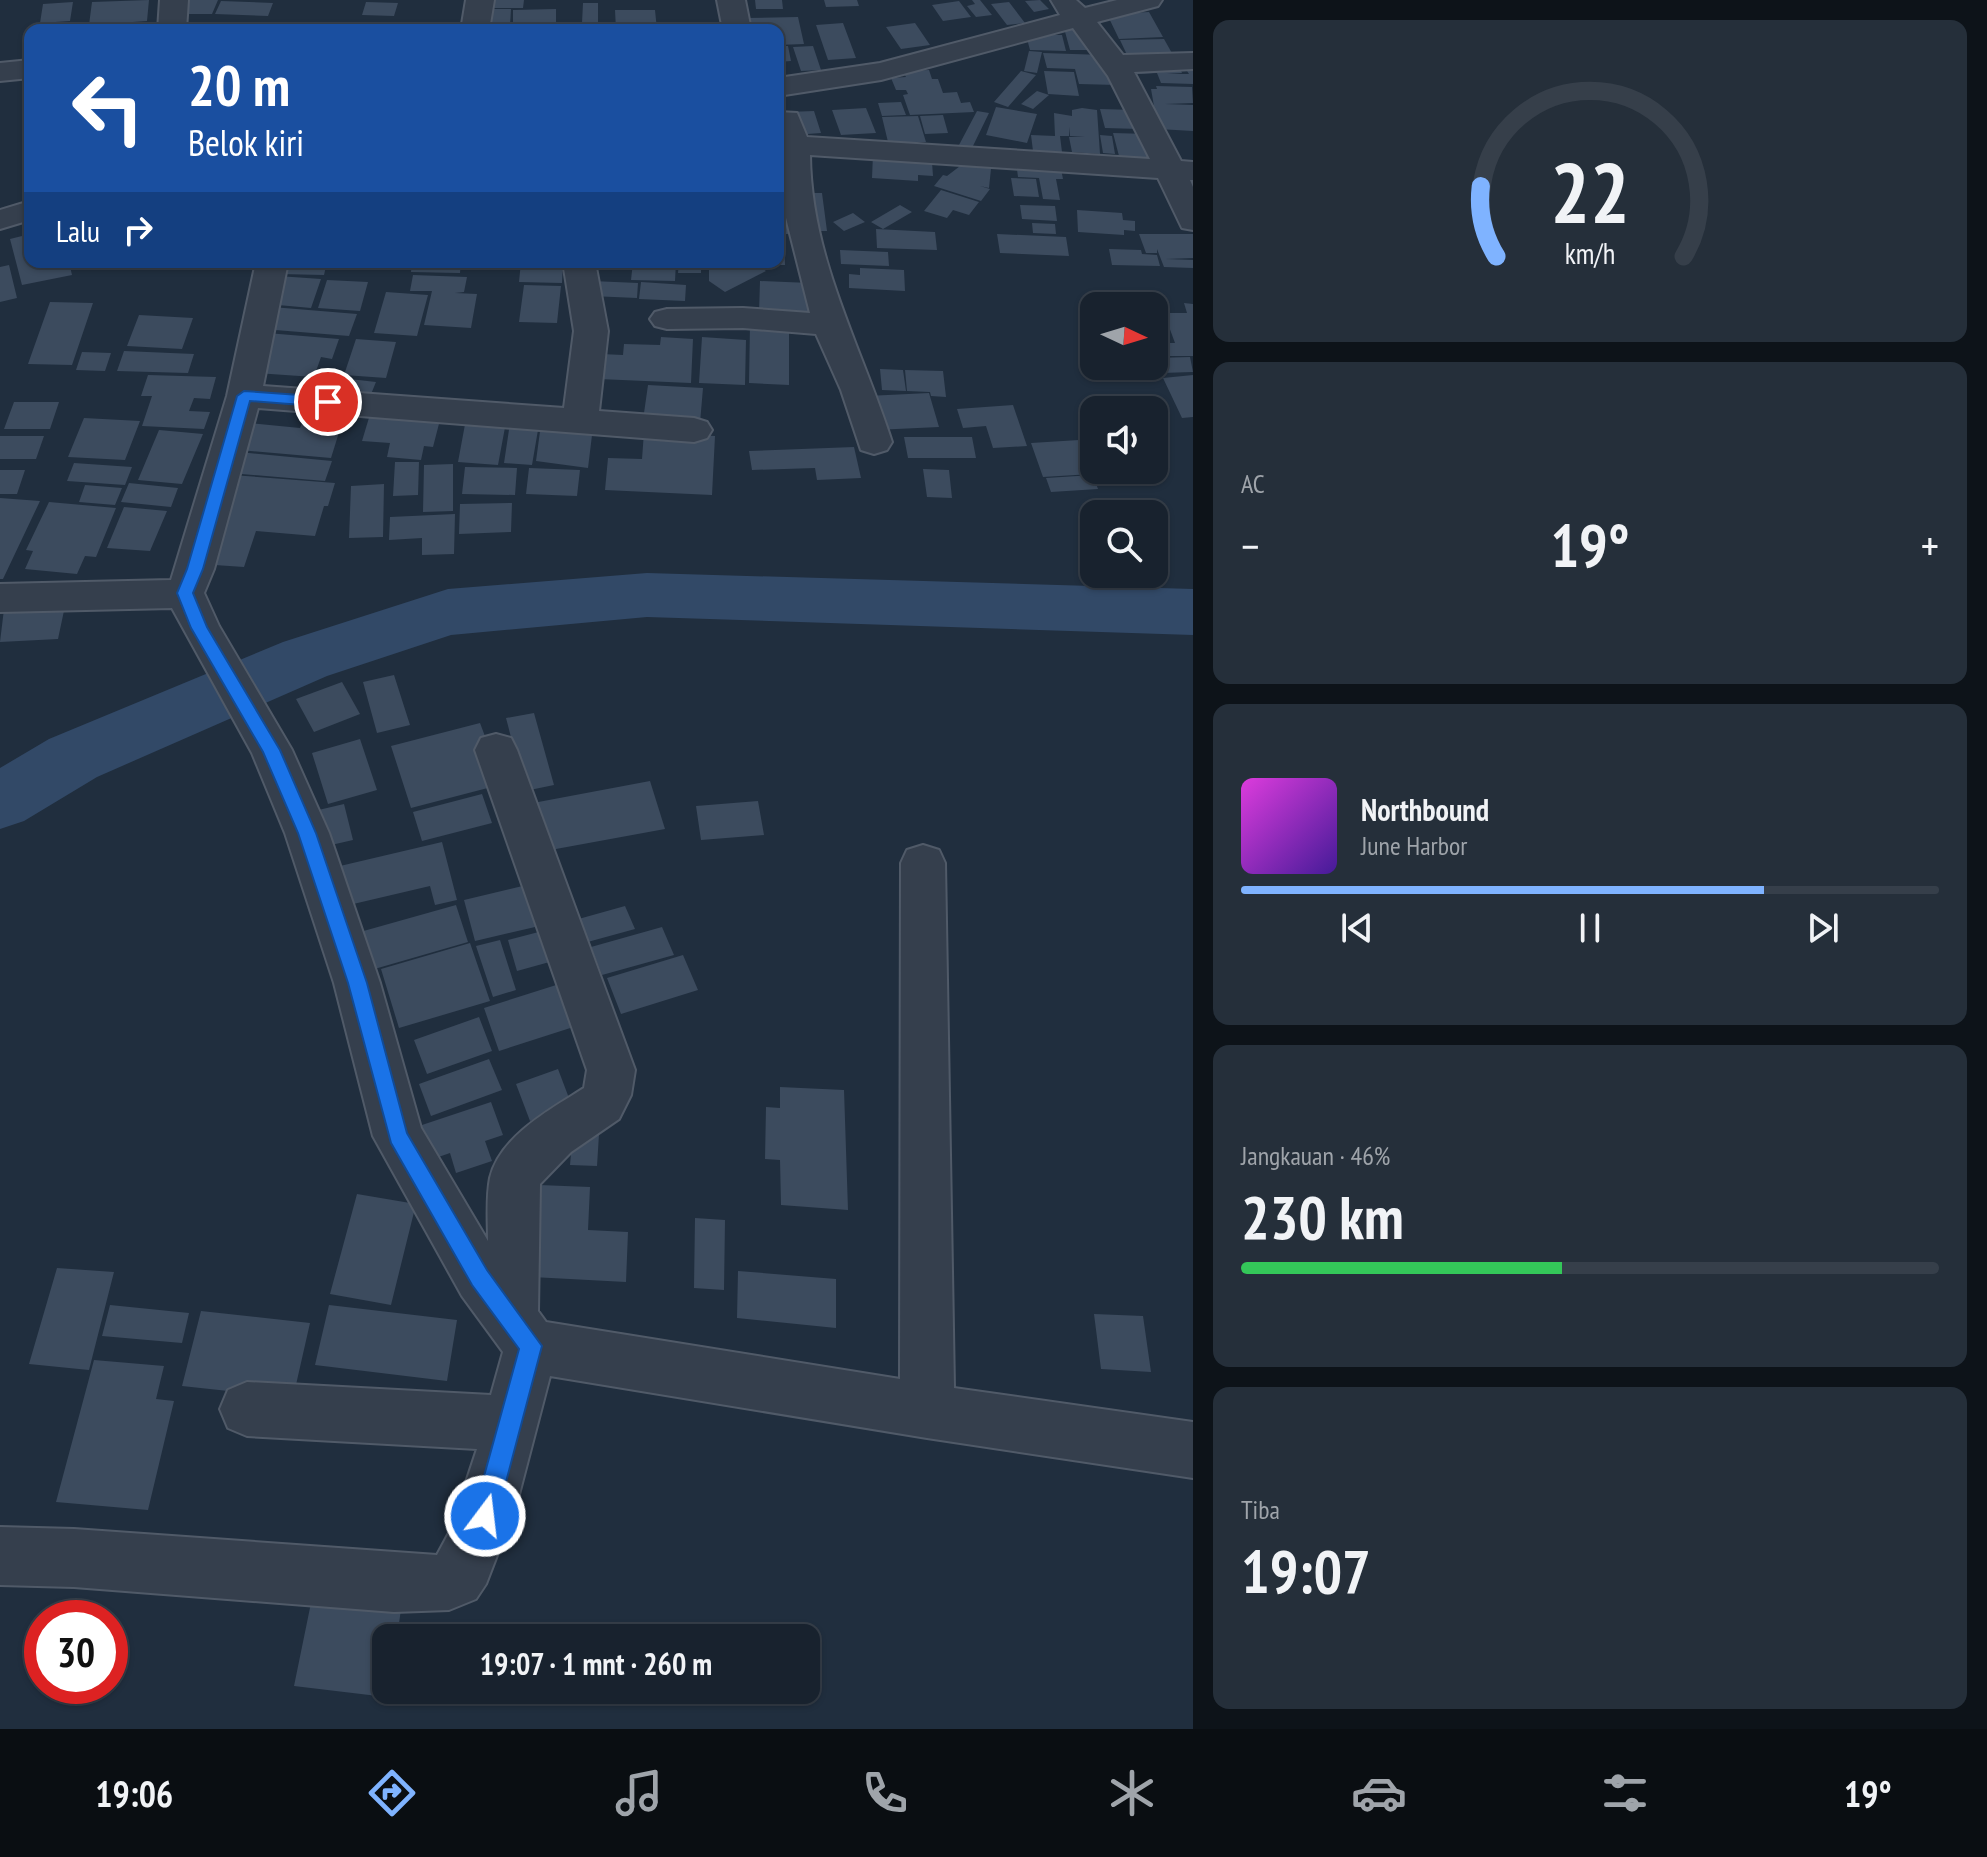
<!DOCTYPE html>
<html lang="id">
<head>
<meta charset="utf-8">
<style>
	:root { --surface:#18222e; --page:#252f3a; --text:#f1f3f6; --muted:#9fa4aa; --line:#363f4a; --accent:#7fb3ff }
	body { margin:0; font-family:"PT Sans Narrow",sans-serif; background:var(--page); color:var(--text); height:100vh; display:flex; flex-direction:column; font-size:30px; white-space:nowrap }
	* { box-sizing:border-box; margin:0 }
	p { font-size:26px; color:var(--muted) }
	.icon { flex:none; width:44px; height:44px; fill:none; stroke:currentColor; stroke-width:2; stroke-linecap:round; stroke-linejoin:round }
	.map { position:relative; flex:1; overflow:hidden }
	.side { display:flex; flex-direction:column; gap:20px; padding:20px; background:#0d1319; width:794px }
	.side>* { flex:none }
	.guide { position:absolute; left:24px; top:24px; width:760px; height:244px; border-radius:16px; box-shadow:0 2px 6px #0004,0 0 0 2px var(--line); background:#1a4fa0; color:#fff; overflow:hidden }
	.needle { width:52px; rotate:94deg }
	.buttons { position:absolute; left:1080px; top:292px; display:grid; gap:16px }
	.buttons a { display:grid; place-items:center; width:88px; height:88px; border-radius:16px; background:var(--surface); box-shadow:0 2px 6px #0004,0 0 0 2px var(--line); font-size:40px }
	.speed { position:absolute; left:24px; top:1600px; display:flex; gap:16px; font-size:40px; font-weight:700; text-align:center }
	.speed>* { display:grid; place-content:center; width:104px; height:104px; border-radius:50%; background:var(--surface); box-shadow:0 2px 6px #0004,0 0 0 2px var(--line); line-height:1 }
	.speed .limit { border:12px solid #d22; background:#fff; color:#111 }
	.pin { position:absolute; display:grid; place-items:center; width:68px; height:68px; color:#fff; margin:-34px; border:4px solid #fff; border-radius:50%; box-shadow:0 2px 8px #0007 }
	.me { position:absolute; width:88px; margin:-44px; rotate:15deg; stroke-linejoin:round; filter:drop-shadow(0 0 6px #0008) }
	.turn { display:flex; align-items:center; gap:28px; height:168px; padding:0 32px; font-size:36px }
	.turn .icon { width:104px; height:104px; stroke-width:2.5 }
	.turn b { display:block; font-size:56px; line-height:68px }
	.then { display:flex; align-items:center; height:76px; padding:0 32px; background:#0003; gap:16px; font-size:30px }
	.big { font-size:60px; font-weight:700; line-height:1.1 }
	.side .widget { flex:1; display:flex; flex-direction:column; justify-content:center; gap:12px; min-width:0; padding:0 28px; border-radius:16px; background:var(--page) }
	.side .dial { align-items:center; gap:0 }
	.dial svg { height:208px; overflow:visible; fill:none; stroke:var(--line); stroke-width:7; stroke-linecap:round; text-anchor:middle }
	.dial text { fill:var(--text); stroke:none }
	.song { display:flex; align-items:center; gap:24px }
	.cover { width:96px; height:96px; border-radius:12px; background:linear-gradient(135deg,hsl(300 70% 55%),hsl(260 70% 35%)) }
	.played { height:8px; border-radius:4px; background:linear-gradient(90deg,var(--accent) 75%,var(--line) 75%) }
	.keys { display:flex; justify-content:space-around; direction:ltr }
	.heat { display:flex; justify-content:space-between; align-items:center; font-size:44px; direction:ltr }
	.charge { height:12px; border-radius:6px; background:linear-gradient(90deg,#34c759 46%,var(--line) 0) }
	.trip { position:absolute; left:372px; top:1624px; width:448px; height:80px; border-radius:16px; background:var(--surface); box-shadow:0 2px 6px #0004,0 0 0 2px var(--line); font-weight:700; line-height:80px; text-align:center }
	.tab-bar { display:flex; height:128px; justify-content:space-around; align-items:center; background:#0a0e12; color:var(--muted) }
	.tab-bar .icon { width:56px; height:56px }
	.tab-bar .on { color:var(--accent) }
	.tab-bar b { font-size:36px; color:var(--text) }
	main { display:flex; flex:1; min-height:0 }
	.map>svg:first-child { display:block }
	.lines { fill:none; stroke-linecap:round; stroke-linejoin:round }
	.river { fill:#324967; fill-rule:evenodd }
	.building { fill:#3c4b5e }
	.minor-casing { stroke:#505a68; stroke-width:4 }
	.minor { fill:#353f4d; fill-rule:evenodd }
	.route { fill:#1a73e8; stroke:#114b97; stroke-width:2 }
</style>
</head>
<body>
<main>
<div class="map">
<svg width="1193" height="1729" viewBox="0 0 1193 1729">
	<rect width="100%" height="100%" fill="#202e3e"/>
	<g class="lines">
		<path class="river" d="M647 573 1193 589V635L647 617 451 635 327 676 97 777 24 821 0 829V768L49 739 283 642 448 589Z"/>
	</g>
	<path class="building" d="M149 0 147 21 89 25 92 2Z
		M185 0H218L212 14H180Z
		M492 0H524L523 8H491Z
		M755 0H782L783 9H756Z
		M824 0H857L859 6 826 7Z
		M972 0H980L992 15 976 17 967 6 975 4Z
		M1040 0 1049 9 1034 12 1025 1Z
		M221 1 273 3 268 16 215 14Z
		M959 1 971 17 943 21 932 5Z
		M73 2 70 21 40 23 43 4Z
		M366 2 398 3 394 16 362 15Z
		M1009 2 1025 23 1007 25 991 4Z
		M583 3H598V23H582Z
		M489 9H511L510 26H488Z
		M556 9V24H513V10Z
		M615 10H655L657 30H616Z
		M1149 12 1163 37 1119 39 1107 14Z
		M798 17 804 44 778 45V30H748L746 18Z
		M843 23 856 58 828 60 816 25Z
		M915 23 930 45 901 49 886 27Z
		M143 25 142 30H94L95 26Z
		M1064 28 1088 29 1095 50H1070Z
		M1026 35H1062L1066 51 1030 50Z
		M1164 39 1173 55 1128 57 1120 40Z
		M778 46H788L791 61 778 62Z
		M813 46 821 70 801 71 793 47Z
		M1029 51 1042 52 1037 73 1024 71Z
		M1043 53 1103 55 1117 85 1079 84 1075 69 1047 68Z
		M1193 62V84L1161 83 1157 73 1137 74 1133 64 1178 63 1182 73 1167 74H1189L1182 63Z
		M929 70 932 79H938L943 93 957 92 961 103 970 102 974 112 910 115 903 95 908 94 906 90H896L891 78 906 77 903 71Z
		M1021 71 1036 75 1008 107 994 102Z
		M1044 71 1074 72 1079 96 1048 94Z
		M1156 86 1192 87 1193 103 1165 104 1193 105V131L1158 129 1151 89H1157Z
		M1037 91 1049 95 1033 109 1021 104Z
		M901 102 906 115 882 116 878 103Z
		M996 107 1037 114 1027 143 986 135Z
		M866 108 876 133 841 135 832 110Z
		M1082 108 1097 110 1100 154 1072 152 1069 137H1085L1070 136V127L1069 136H1060L1062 152 1033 151 1031 135 1055 136 1054 113 1072 116V110Z
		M1100 109 1134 110 1140 129 1105 128Z
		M814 111 821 133 794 135 787 112Z
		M977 111 989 113 972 148 959 145Z
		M943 115 948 133 925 134 920 116Z
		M918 116 926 142H888L882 117Z
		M1113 133 1148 134 1155 158 1119 156Z
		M1100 135 1112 136 1115 154 1103 153Z
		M873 154 932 162 933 176 918 175V181L872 178Z
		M992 159 989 188 980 186 990 189 981 201 934 186 943 175 947 176 964 163Z
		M1016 162 1060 164 1063 179H1056L1060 200 1043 199 1039 178 1018 177Z
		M1011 178 1036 179 1039 197 1014 196Z
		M941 190 979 202 969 215 953 210 947 218 924 211Z
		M806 193H822L827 231H810Z
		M900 205 912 212 883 229 871 222Z
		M1020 205 1055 206 1057 221 1022 219Z
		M1077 210 1122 213 1123 220 1135 221V231L1124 230V235L1078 232Z
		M853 213 865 222 844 231 833 222Z
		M778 216 790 217 789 234H778Z
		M1032 223 1055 224 1056 234 1033 233Z
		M876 229 935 232 937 250 877 248Z
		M30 234V262H69L72 275 22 285 10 239Z
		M997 234 1066 237 1069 256 1000 253Z
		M1139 234H1193V258L1166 259 1193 260V268L1164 267 1157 249V253H1146Z
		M778 239H784L785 265H778Z
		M1109 249 1141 250 1142 254 1157 255 1160 266 1112 265Z
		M840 250 888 252 889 266 841 264Z
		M88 262H126L127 264 89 270Z
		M283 262H327L324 275 280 274Z
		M412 262H461L460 273 411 272Z
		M521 262H563L562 283 519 282Z
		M633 262H676L675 281 631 280Z
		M679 262H701V273H678Z
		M709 262H733V269L753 262 766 271 725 292 709 281Z
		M9 265 17 298 0 302V267Z
		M860 268 904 270 905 291 849 288V274L860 275Z
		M413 275 467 277 464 292 455 293 477 294 471 328 424 325 432 291H410Z
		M278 276 321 279 311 308 267 304Z
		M327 280 368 282 360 311 318 308Z
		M592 281 638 283 637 298 591 296Z
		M760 281 810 283 811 316 759 313Z
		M641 282 686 285 685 301 639 299Z
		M524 285 561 286 557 323 519 322Z
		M386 292 428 295 417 336 374 333Z
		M50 302 93 303 72 365 28 364Z
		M1184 303 1193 304V356H1154V343H1175L1164 313H1187Z
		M272 307 357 314 349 336 263 329Z
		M139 315 193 318 182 349 127 346Z
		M750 324 789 326V385L749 383Z
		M267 333 339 339 332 359 321 357 314 377 256 373Z
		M661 337 693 339 691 383 599 379 601 354 623 355 624 344 660 345Z
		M702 337 746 340 745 385 699 383Z
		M356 339 396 342 386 378 344 375Z
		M124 351 194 354 188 373 117 371Z
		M82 352 111 353 105 371 76 370Z
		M1190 357 1193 372 1161 373 1155 358Z
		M880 369 903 370 906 391 882 390Z
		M905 370 943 371 946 397 931 396 930 392 907 391Z
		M148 375 216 377 210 399 194 398 189 411 210 412 204 429 142 426 152 396H141Z
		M1193 375V417L1182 418 1163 378Z
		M341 378 376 382 369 399 335 396Z
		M648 385 703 388 700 423 643 420Z
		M929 393 939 427 875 430 867 396Z
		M14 402H59L50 429H4Z
		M1013 405 1027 446 993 448 986 426 963 428 957 409Z
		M371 411 441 416 433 447 424 446 421 460 387 457 390 443 362 441Z
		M84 418 140 421 125 460 68 457Z
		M466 419 506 422 498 465 458 462Z
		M250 423 300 428 302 423 341 426 331 458 240 450Z
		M510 423 539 424 532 465 504 463Z
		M541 424 593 427 588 468 536 461Z
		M159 430 203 434 182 484 138 480Z
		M644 432 715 436 712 495 605 490 608 458 642 459Z
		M0 436H44L36 459H0Z
		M904 437H972L976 458H908Z
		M1079 440 1092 474 1043 477 1031 443Z
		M854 447 861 478 817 480 815 468 752 470 749 451Z
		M239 452 332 461 325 481 230 473Z
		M395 462H419L418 495 393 496Z
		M74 463 132 467 125 485 67 481Z
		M453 464V511L423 512 424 465Z
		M465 467 517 468 515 495 462 494Z
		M529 468 580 470 577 496 526 494Z
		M923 469 949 470 952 498 927 497Z
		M0 470H25L17 494H0Z
		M232 475 335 483 328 506H324L315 536 256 531 244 567 200 564Z
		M1093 475 1098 489 1051 492 1046 478Z
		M129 483 178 488 171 507 121 502Z
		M384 484 383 537 349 538 351 486Z
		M85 485 122 488 115 505 79 502Z
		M0 498 40 501 3 579H0Z
		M49 502 116 508 96 557 85 556 77 574 25 569 33 551 26 550Z
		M512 503 511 532 459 534 460 504Z
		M124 507 167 511 150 551 107 548Z
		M455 514 454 554 422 555V538L389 540 390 517Z
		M65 606 58 639 0 642 4 609Z
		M394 675 410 725 377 733 363 682Z
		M342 682 360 714 314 732 296 699Z
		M534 713 554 785 525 791 506 718Z
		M480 723 503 784 411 808 391 746Z
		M360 739 377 790 328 804 312 753Z
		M650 781 665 829 545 851 533 803Z
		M482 794 492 823 422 841 413 812Z
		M758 801 764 835 701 840 696 806Z
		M344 804 353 840 318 848 310 812Z
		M442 842 457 900 435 905 430 886 349 905 340 866Z
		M535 883 548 924 475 941 464 900Z
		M456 905 468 942 371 970 360 932Z
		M625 906 635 929 584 943 575 920Z
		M662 927 674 955 602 975 591 947Z
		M554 928 564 958 517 971 508 940Z
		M500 940 516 990 493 997 476 946Z
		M470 943 490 1001 399 1028 381 969Z
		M683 955 698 990 621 1014 607 978Z
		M572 980 589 1022 499 1051 484 1008Z
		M479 1017 492 1051 427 1074 414 1040Z
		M489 1059 502 1090 431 1116 419 1084Z
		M558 1069 572 1106 530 1121 516 1084Z
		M780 1087 844 1090 848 1210 781 1205 780 1160 765 1159 766 1107 780 1108Z
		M491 1102 503 1135 485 1141 492 1161 456 1173 450 1153 424 1162 413 1128Z
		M573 1132 599 1134 597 1166 570 1165Z
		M539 1185 590 1187 588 1230 628 1232 626 1282 532 1277Z
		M357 1194 416 1204 391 1305 330 1294Z
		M695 1218 725 1220 724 1290 694 1288Z
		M57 1268 114 1272 89 1370 29 1364Z
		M738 1271 836 1279V1328L737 1318Z
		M110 1305 189 1313 182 1343 102 1336Z
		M329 1305 457 1320 447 1381 315 1365Z
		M201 1311 310 1323 293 1398 182 1386Z
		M1094 1314 1143 1316 1151 1372 1101 1369Z
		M94 1360 164 1366 156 1399 174 1401 148 1510 56 1502Z
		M312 1598 401 1609 397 1638H386V1697L294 1686Z"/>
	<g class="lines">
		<defs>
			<path id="minor" d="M160 0H188L186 30H158Z
				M466 0H494L489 30H461Z
				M717 0H745L751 30H723Z
				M1051 0H1076L1085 8 1117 0H1162L1158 6 1097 22 1123 55 1193 53V69L1134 72 1181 161 1193 162V180H1190L1193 187V230L1182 228 1158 178 810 155C811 258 861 346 892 442L887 450 874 454 861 450 841 390 816 334 743 328 667 329 655 326 650 319 655 312 667 309 743 308 810 313 780 194 778 112 797 113 807 137 1150 159 1108 76 1073 28 881 80 778 96V78L880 63 1060 15Z
				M30 60V78L0 81V63Z
				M30 201V220L0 229V210Z
				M256 262H288L263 386 564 408 574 331 563 262H595L608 331 599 411 694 418 707 422 712 430 707 438 694 442 258 408 214 569 204 593 219 626 292 750 329 833 380 983 421 1128 488 1241C488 1222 486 1198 490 1178 500 1136 551 1109 584 1088L587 1070 475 750 481 738 496 734 511 738 517 750 635 1070 631 1095 619 1119 571 1152 540 1184 538 1311 546 1322 900 1379 901 863 907 850 923 845 939 850 945 863 954 1388 1193 1422V1478L927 1438 550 1376 516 1506 486 1584 476 1599 449 1610 394 1612 74 1587 0 1585V1527L74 1529 437 1555 450 1531 477 1449 247 1436 228 1428 220 1409 228 1390 247 1382 491 1395 503 1352 462 1296 373 1136 334 983 285 833 252 753 172 608 0 612V584L171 580 227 396Z"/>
		</defs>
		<use href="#minor" class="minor-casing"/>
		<use href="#minor" class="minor"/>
	</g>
	<path class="route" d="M244 391 328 397 336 402 328 407 250 401 203 569 193 593 207 627 280 750 316 833 367 983 407 1133 487 1270 542 1346 497 1516 493 1524 485 1528 477 1524 473 1516 519 1349 472 1285 391 1143 348 983 298 833 263 752 191 628 177 593 187 569 237 396Z"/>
</svg>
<div class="buttons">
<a><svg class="needle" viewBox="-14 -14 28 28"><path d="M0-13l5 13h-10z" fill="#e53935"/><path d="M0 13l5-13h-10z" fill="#9fa4aa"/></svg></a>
<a><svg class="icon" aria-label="sound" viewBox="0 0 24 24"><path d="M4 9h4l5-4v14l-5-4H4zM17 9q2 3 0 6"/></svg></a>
<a><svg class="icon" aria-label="search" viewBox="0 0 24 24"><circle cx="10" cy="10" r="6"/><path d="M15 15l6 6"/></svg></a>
</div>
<div class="speed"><div class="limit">30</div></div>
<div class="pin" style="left:328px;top:402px;background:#d93025"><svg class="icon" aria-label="arrive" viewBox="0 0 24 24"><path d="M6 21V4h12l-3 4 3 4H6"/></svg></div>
<svg class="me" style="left:485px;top:1516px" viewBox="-20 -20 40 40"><circle r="17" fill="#1a73e8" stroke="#fff" stroke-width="3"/><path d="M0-11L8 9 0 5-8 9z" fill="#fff"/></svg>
<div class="trip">19:07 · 1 mnt · 260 m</div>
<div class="guide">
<div class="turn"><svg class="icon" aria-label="left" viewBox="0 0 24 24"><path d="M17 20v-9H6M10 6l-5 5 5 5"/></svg><div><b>20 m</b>Belok kiri</div></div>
<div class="then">Lalu<svg class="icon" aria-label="right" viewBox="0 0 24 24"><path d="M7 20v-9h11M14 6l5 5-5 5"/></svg></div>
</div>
</div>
<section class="side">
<div class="widget dial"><svg viewBox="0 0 100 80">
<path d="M14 69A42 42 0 1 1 86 69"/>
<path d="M14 69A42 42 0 0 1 8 42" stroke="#7fb3ff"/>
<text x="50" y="56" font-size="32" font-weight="700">22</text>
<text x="50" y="72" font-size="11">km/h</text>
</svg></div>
<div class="widget"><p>AC</p>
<div class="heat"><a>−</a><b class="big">19°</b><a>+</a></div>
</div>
<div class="widget">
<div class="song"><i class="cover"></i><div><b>Northbound</b><p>June Harbor</p></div></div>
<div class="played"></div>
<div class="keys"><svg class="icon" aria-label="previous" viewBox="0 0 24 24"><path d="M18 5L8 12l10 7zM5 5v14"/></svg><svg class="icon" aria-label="pause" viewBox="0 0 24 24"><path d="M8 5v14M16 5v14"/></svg><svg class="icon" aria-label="next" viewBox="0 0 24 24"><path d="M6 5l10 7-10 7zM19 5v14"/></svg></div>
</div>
<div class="widget"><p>Jangkauan · 46%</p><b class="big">230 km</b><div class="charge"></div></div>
<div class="widget"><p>Tiba</p><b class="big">19:07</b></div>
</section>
</main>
<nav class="tab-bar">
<b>19:06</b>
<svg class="icon on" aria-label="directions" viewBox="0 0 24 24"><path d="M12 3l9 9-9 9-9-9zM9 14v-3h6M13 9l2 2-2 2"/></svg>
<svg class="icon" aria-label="music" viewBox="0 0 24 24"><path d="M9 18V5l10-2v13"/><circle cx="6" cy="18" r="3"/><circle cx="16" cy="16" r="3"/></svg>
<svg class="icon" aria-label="phone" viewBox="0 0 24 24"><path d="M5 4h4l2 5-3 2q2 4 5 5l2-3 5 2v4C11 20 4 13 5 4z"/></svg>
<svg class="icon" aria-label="climate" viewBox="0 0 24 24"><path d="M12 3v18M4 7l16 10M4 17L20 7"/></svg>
<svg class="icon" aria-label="car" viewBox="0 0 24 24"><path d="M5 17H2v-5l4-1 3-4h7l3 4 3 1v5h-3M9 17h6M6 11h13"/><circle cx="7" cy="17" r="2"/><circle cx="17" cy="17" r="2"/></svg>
<svg class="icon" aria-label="filters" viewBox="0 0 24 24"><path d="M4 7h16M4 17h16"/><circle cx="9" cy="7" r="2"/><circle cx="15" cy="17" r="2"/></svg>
<b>19°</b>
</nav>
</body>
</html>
